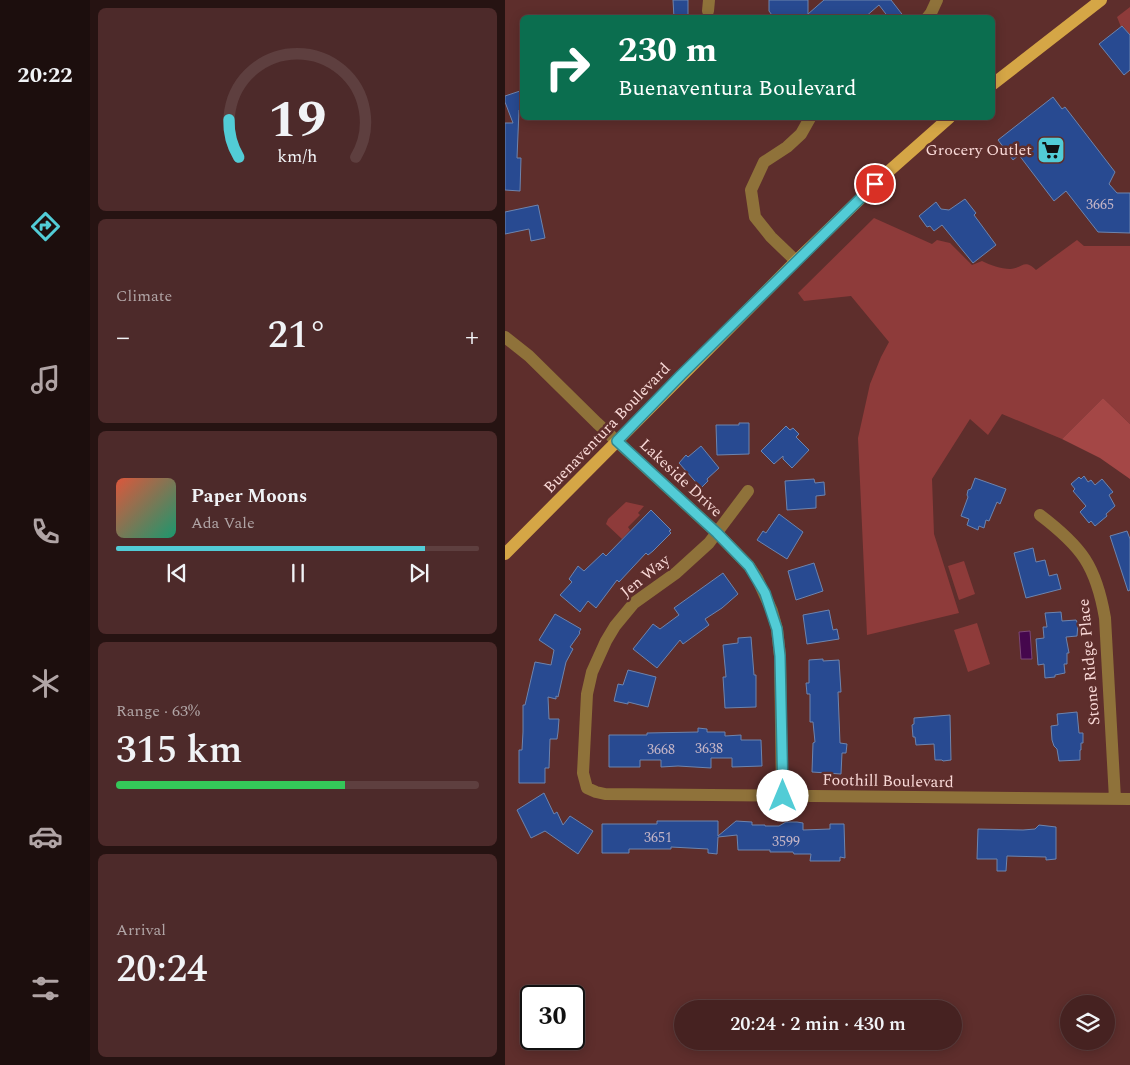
<!DOCTYPE html>
<html lang="en">
<head>
<meta charset="utf-8">
<style>
	:root { --surface:#462221; --page:#4d2a2a; --text:#f1f3f6; --muted:#b0a4a5; --line:#5e3f3f; --accent:#52ccd6 }
	body { margin:0; font-family:Spectral,serif; background:var(--page); color:var(--text); height:100vh; display:flex; flex-direction:column; font-size:19px; white-space:nowrap }
	* { box-sizing:border-box; margin:0 }
	p { font-size:16px; color:var(--muted) }
	.icon { flex:none; width:28px; height:28px; fill:none; stroke:currentColor; stroke-width:2; stroke-linecap:round; stroke-linejoin:round }
	.map { position:relative; flex:1; overflow:hidden }
	.panel { display:flex; flex-direction:column; gap:8px; padding:8px; background:#261312; width:415px }
	.panel>* { flex:none }
	.hud { position:absolute; left:15px; top:15px; width:475px; height:105px; border-radius:8px; box-shadow:0 2px 12px #0003,0 0 0 1px var(--line); background:#0b6e4f; color:#fff; overflow:hidden }
	.controls { position:absolute; left:555px; top:995px; display:grid; gap:10px }
	.controls a { display:grid; place-items:center; width:55px; height:55px; border-radius:50%; background:var(--surface); box-shadow:0 2px 12px #0003,0 0 0 1px var(--line); font-size:25px }
	.speed { position:absolute; left:15px; top:985px; display:flex; gap:10px; font-size:25px; font-weight:700; text-align:center }
	.speed>* { display:grid; place-content:center; width:65px; height:65px; border-radius:50%; background:var(--surface); box-shadow:0 2px 12px #0003,0 0 0 1px var(--line); line-height:1 }
	.speed .limit { border:2px solid #111; border-radius:8px; background:#fff; color:#111 }
	.pin { position:absolute; display:grid; place-items:center; width:42px; height:42px; color:#fff; margin:-21px; border:2px solid #fff; border-radius:50%; box-shadow:0 1px 5px #0007 }
	.me { position:absolute; width:55px; margin:-28px; rotate:0deg; stroke-linejoin:round; filter:drop-shadow(0 0 4px #0008) }
	.turn { display:flex; align-items:center; gap:18px; height:105px; padding:0 15px; font-size:22px }
	.turn .icon { width:65px; height:65px; stroke-width:2.5 }
	.turn b { display:block; font-size:35px; line-height:42px }
	.big { font-size:38px; font-weight:600; line-height:1.1 }
	.panel .widget { flex:1; display:flex; flex-direction:column; justify-content:center; gap:8px; min-width:0; padding:0 18px; border-radius:8px; background:var(--page) }
	.panel .dial { align-items:center; gap:0 }
	.dial svg { height:130px; overflow:visible; fill:none; stroke:var(--line); stroke-width:7; stroke-linecap:round; text-anchor:middle }
	.dial text { fill:var(--text); stroke:none }
	.song { display:flex; align-items:center; gap:15px }
	.cover { width:60px; height:60px; border-radius:8px; background:linear-gradient(135deg,hsl(10 70% 55%),hsl(160 70% 35%)) }
	.played { height:5px; border-radius:2px; background:linear-gradient(90deg,var(--accent) 85%,var(--line) 85%) }
	.keys { display:flex; justify-content:space-around; direction:ltr }
	.heat { display:flex; justify-content:space-between; align-items:center; font-size:28px; direction:ltr }
	.charge { height:8px; border-radius:4px; background:linear-gradient(90deg,#34c759 63%,var(--line) 0) }
	.trip { position:absolute; left:169px; top:1000px; width:288px; height:50px; border-radius:25px; background:var(--surface); box-shadow:0 2px 12px #0003,0 0 0 1px var(--line); font-weight:600; line-height:50px; text-align:center }
	main { display:flex; flex:1; min-height:0 }
	.dock { display:flex; flex-direction:column; width:90px; justify-content:space-around; align-items:center; background:#1c0e0d; color:var(--muted) }
	.dock .icon { width:35px; height:35px }
	.dock .current { color:var(--accent) }
	.dock b { font-size:22px; color:var(--text) }
	.map>svg:first-child { display:block }
	.green { fill:#8e3b3a }
	.forest { fill:#a44746 }
	.water { fill:#45074d; stroke:#7b4676 }
	.building { fill:#284a91; stroke:#6d84ae }
	.lines { fill:none; stroke-linecap:round; stroke-linejoin:round }
	.minor { stroke:#8f723a; stroke-width:12 }
	.major { stroke:#d5a646; stroke-width:12 }
	.route-casing { stroke:#35858b; stroke-width:12 }
	.route { stroke:#52ccd6; stroke-width:9 }
	.labels { text-anchor:middle; dominant-baseline:central; stroke-width:5; stroke-linejoin:round; paint-order:stroke }
	.number-label { font-size:14px; fill:#c5b5c6 }
	.poi-label { font-size:16px; fill:#f9d9d7; stroke:#5e2e2c; text-anchor:end }
	.street-label { font-size:16px; fill:#f9d9d7; stroke:#5e2e2c }
</style>
</head>
<body>
<main>
<nav class="dock">
<b>20:22</b>
<svg class="icon current" aria-label="directions" viewBox="0 0 24 24"><path d="M12 3l9 9-9 9-9-9zM9 14v-3h6M13 9l2 2-2 2"/></svg>
<svg class="icon" aria-label="music" viewBox="0 0 24 24"><path d="M9 18V5l10-2v13"/><circle cx="6" cy="18" r="3"/><circle cx="16" cy="16" r="3"/></svg>
<svg class="icon" aria-label="phone" viewBox="0 0 24 24"><path d="M5 4h4l2 5-3 2q2 4 5 5l2-3 5 2v4C11 20 4 13 5 4z"/></svg>
<svg class="icon" aria-label="climate" viewBox="0 0 24 24"><path d="M12 3v18M4 7l16 10M4 17L20 7"/></svg>
<svg class="icon" aria-label="car" viewBox="0 0 24 24"><path d="M5 17H2v-5l4-1 3-4h7l3 4 3 1v5h-3M9 17h6M6 11h13"/><circle cx="7" cy="17" r="2"/><circle cx="17" cy="17" r="2"/></svg>
<svg class="icon" aria-label="filters" viewBox="0 0 24 24"><path d="M4 7h16M4 17h16"/><circle cx="9" cy="7" r="2"/><circle cx="15" cy="17" r="2"/></svg>
</nav>
<section class="panel">
<div class="widget dial"><svg viewBox="0 0 100 80">
<path d="M14 69A42 42 0 1 1 86 69"/>
<path d="M14 69A42 42 0 0 1 8 46" stroke="#52ccd6"/>
<text x="50" y="56" font-size="32" font-weight="700">19</text>
<text x="50" y="72" font-size="11">km/h</text>
</svg></div>
<div class="widget"><p>Climate</p>
<div class="heat"><a>−</a><b class="big">21°</b><a>+</a></div>
</div>
<div class="widget">
<div class="song"><i class="cover"></i><div><b>Paper Moons</b><p>Ada Vale</p></div></div>
<div class="played"></div>
<div class="keys"><svg class="icon" aria-label="previous" viewBox="0 0 24 24"><path d="M18 5L8 12l10 7zM5 5v14"/></svg><svg class="icon" aria-label="pause" viewBox="0 0 24 24"><path d="M8 5v14M16 5v14"/></svg><svg class="icon" aria-label="next" viewBox="0 0 24 24"><path d="M6 5l10 7-10 7zM19 5v14"/></svg></div>
</div>
<div class="widget"><p>Range · 63%</p><b class="big">315 km</b><div class="charge"></div></div>
<div class="widget"><p>Arrival</p><b class="big">20:24</b></div>
</section>
<div class="map">
<svg width="625" height="1065" viewBox="0 0 625 1065">
	<rect width="100%" height="100%" fill="#5e2e2c"/>
	<path class="green" d="M625 7V35L618 26 616 27 612 17Z
		M369 218 427 244 432 240 445 243 467 265 477 261C485 265 496 269 505 269 518 268 519 258 531 270L572 240 579 246H625V424L598 398 557 439 497 414 483 435 465 419 427 479 429 534 454 613 362 635 353 438 365 384 376 357 384 342 346 296 299 301 293 293Z
		M121 502 139 506 133 513 135 515 123 527 125 530 117 539 101 524 103 519Z
		M459 561 470 594 454 600 443 566Z
		M472 623 485 664 463 672 449 630Z"/>
	<path class="forest" d="M598 398 625 424V479L595 458 557 439Z"/>
	<path class="water" d="M525 631 527 659H516L514 632Z"/>
	<path class="building" d="M168 0H183V18H169Z
		M264 0H303V14L319 0H386L400 18H384L374 5 359 18H269L264 11Z
		M617 26 625 35V70L619 75 594 44Z
		M18 90V108L14 110 12 158H16L15 191 0 190V123H8L0 102V96Z
		M548 97 557 109 560 107 610 172 604 184 612 193H625V233L593 232 561 191 549 201 514 155 508 160 493 140Z
		M460 199 471 213 469 215 491 245 468 263 437 225 429 231 425 226 422 227 414 216 431 202 436 209 444 210Z
		M33 205 40 238 26 241 24 229 0 234V212Z
		M234 423H244V454L212 455 211 425H234Z
		M281 426 285 430 288 428 294 434 291 437 304 450 287 468 278 459V456L269 464 256 451Z
		M196 446 214 468 202 479 203 481 196 488 174 463 181 455 183 457Z
		M579 476 583 482 586 480 590 485 597 479 608 492 604 495 610 506 601 514 602 516 590 526 586 521 584 523 575 512 581 506 568 491 570 489 566 484 574 477 576 479Z
		M470 478 501 489 495 504 492 502 484 521 481 520 479 528 474 526 473 530 462 525 464 519 456 516 463 497 462 495 463 490 466 489Z
		M309 479 310 483 319 482 320 495 311 496V508L282 510 280 481Z
		M146 510 166 530 164 531 166 533 148 551 143 555 141 553 114 582 112 580 91 608 83 601 75 612 55 595 67 582 64 579 73 566 79 571 98 553 101 556Z
		M274 514 298 532 282 559 252 540 258 531 261 533Z
		M622 531 625 539V590L623 591 605 536Z
		M528 548 531 562 540 560 544 576 552 574 556 589 521 598 509 553Z
		M309 563 318 591 291 600 283 571Z
		M218 573 233 594 217 608 200 619 204 625 178 644 175 640 152 668 128 649 148 624 155 629 174 615 169 608Z
		M324 610 328 630 332 629 334 639 302 644 298 615Z
		M556 612 557 621 571 620 573 624 572 636 561 637 564 653H562V664H559L560 673 550 675V677L540 678 539 664 533 665 531 639 539 638 538 627H542L540 613Z
		M50 614 76 629 74 632 75 633 65 647 68 649 61 662 53 697 51 696V699L43 697 44 719H54L53 732 52 739H45L44 768H40V783H14V750H17L18 732V705H20L30 662 46 665 49 650 34 640Z
		M246 637 249 675H251V707L220 708 218 677H221L218 645 233 643V638Z
		M318 659V661L334 660 336 692H333L335 743 342 744 341 753H337L336 774 307 772 308 743 310 742 308 722H305V694H302L301 683H304V660Z
		M123 670 151 677 143 707 123 702V704L109 701 113 684 118 685Z
		M572 712 574 733H578V743H576V750H575V760L554 761 552 749 549 746 547 740 546 726 553 725 552 714Z
		M445 715 446 760 438 761 437 760H430L429 744 411 745 410 737H408L407 725 409 724V718Z
		M193 728 202 729V732H220V736L236 735V740H256L257 766 227 767V758H206V768L173 766 156 767V760H135V767H104V735H142V733L193 732Z
		M39 793 49 814 52 812 58 825 65 816 88 831 73 854 40 831 26 838 12 810Z
		M152 821H213V836L231 821 247 822V825H260V826H274L281 822H292L298 823V830L325 829V824H339L340 858 335 857V861H305L306 854H289L288 852H265V850H233L232 835 213 837 212 854 203 853V849L166 847V849H124V853H97V824H152Z
		M534 825 551 827V859L541 860V857L502 856 501 871H492V859H472L473 829 518 830 530 829Z"/>
	<g class="lines">
		<path class="minor" d="M203 11 204 0
			M422 18 426 13 432 0
			M291 261 266 237 250 217 246 190 259 162 282 147 296 134 305 118
			M0 337 24 356 92 423 212 533 244 566 252 578 267 611 272 629 275 656 277 796
			M243 491 204 543 171 573 129 603 110 626 101 641 87 672 82 694 78 773 82 788 91 792 100 794 625 799
			M535 515C577 547 591 566 600 618L610 799"/>
		<path class="major" d="M488 84 596 0
			M0 554 291 261 384 171 444 118"/>
	</g>
	<g class="lines">
		<defs>
			<path id="route" d="M278 796 275 656 272 629 260 593 244 566 212 533 112 441 176 375 370 184"/>
		</defs>
		<use href="#route" class="route-casing"/>
		<use href="#route" class="route"/>
	</g>
	<defs>
		<symbol id="supermarket-square" viewBox="-11 -11 22 22"><rect x="-9" y="-9" width="18" height="18" rx="4" fill="#52ccd6" stroke="#5e2e2c"/><path d="M-6-5.5h2.5l.6 2H6L4.5 2H-2.5L-4.4-4H-6ZM-1.5 3.2a1.3 1.3 0 1 0 .1 0ZM3 3.2a1.3 1.3 0 1 0 .1 0Z" fill="#111"/></symbol>
	</defs>
	<g fill-rule="evenodd">
		<use href="#supermarket-square" x="530" y="134" width="32" height="32"/>
	</g>
	<g class="labels">
		<g class="number-label">
			<text x="595" y="204">3665</text>
			<text x="204" y="748">3638</text>
			<text x="156" y="749">3668</text>
			<text x="153" y="837">3651</text>
			<text x="281" y="841">3599</text>
		</g>
		<g class="poi-label">
			<text x="527" y="150">Grocery Outlet</text>
		</g>
		<g class="street-label">
			<text transform="translate(102 428) rotate(-46)">Buenaventura Boulevard</text>
			<text transform="translate(176 478) rotate(43)">Lakeside Drive</text>
			<text transform="translate(140 576) rotate(-39)">Jen Way</text>
			<text transform="translate(584 662) rotate(-95)">Stone Ridge Place</text>
			<text transform="translate(383 781) rotate(1)">Foothill Boulevard</text>
		</g>
	</g>
</svg>
<div class="controls">
<a><svg class="icon" aria-label="layers" viewBox="0 0 24 24"><path d="M12 4l9 5-9 5-9-5zM3 14l9 5 9-5"/></svg></a>
</div>
<div class="speed"><div class="limit">30</div></div>
<div class="pin" style="left:370px;top:184px;background:#d93025"><svg class="icon" aria-label="arrive" viewBox="0 0 24 24"><path d="M6 21V4h12l-3 4 3 4H6"/></svg></div>
<svg class="me" style="left:278px;top:796px" viewBox="-20 -20 40 40"><circle r="19" fill="#fff"/><path d="M0-13L10 11 0 6-10 11z" fill="#52ccd6"/></svg>
<div class="trip">20:24 · 2 min · 430 m</div>
<div class="hud">
<div class="turn"><svg class="icon" aria-label="right" viewBox="0 0 24 24"><path d="M7 20v-9h11M14 6l5 5-5 5"/></svg><div><b>230 m</b>Buenaventura Boulevard</div></div>
</div>
</div>
</main>
</body>
</html>
